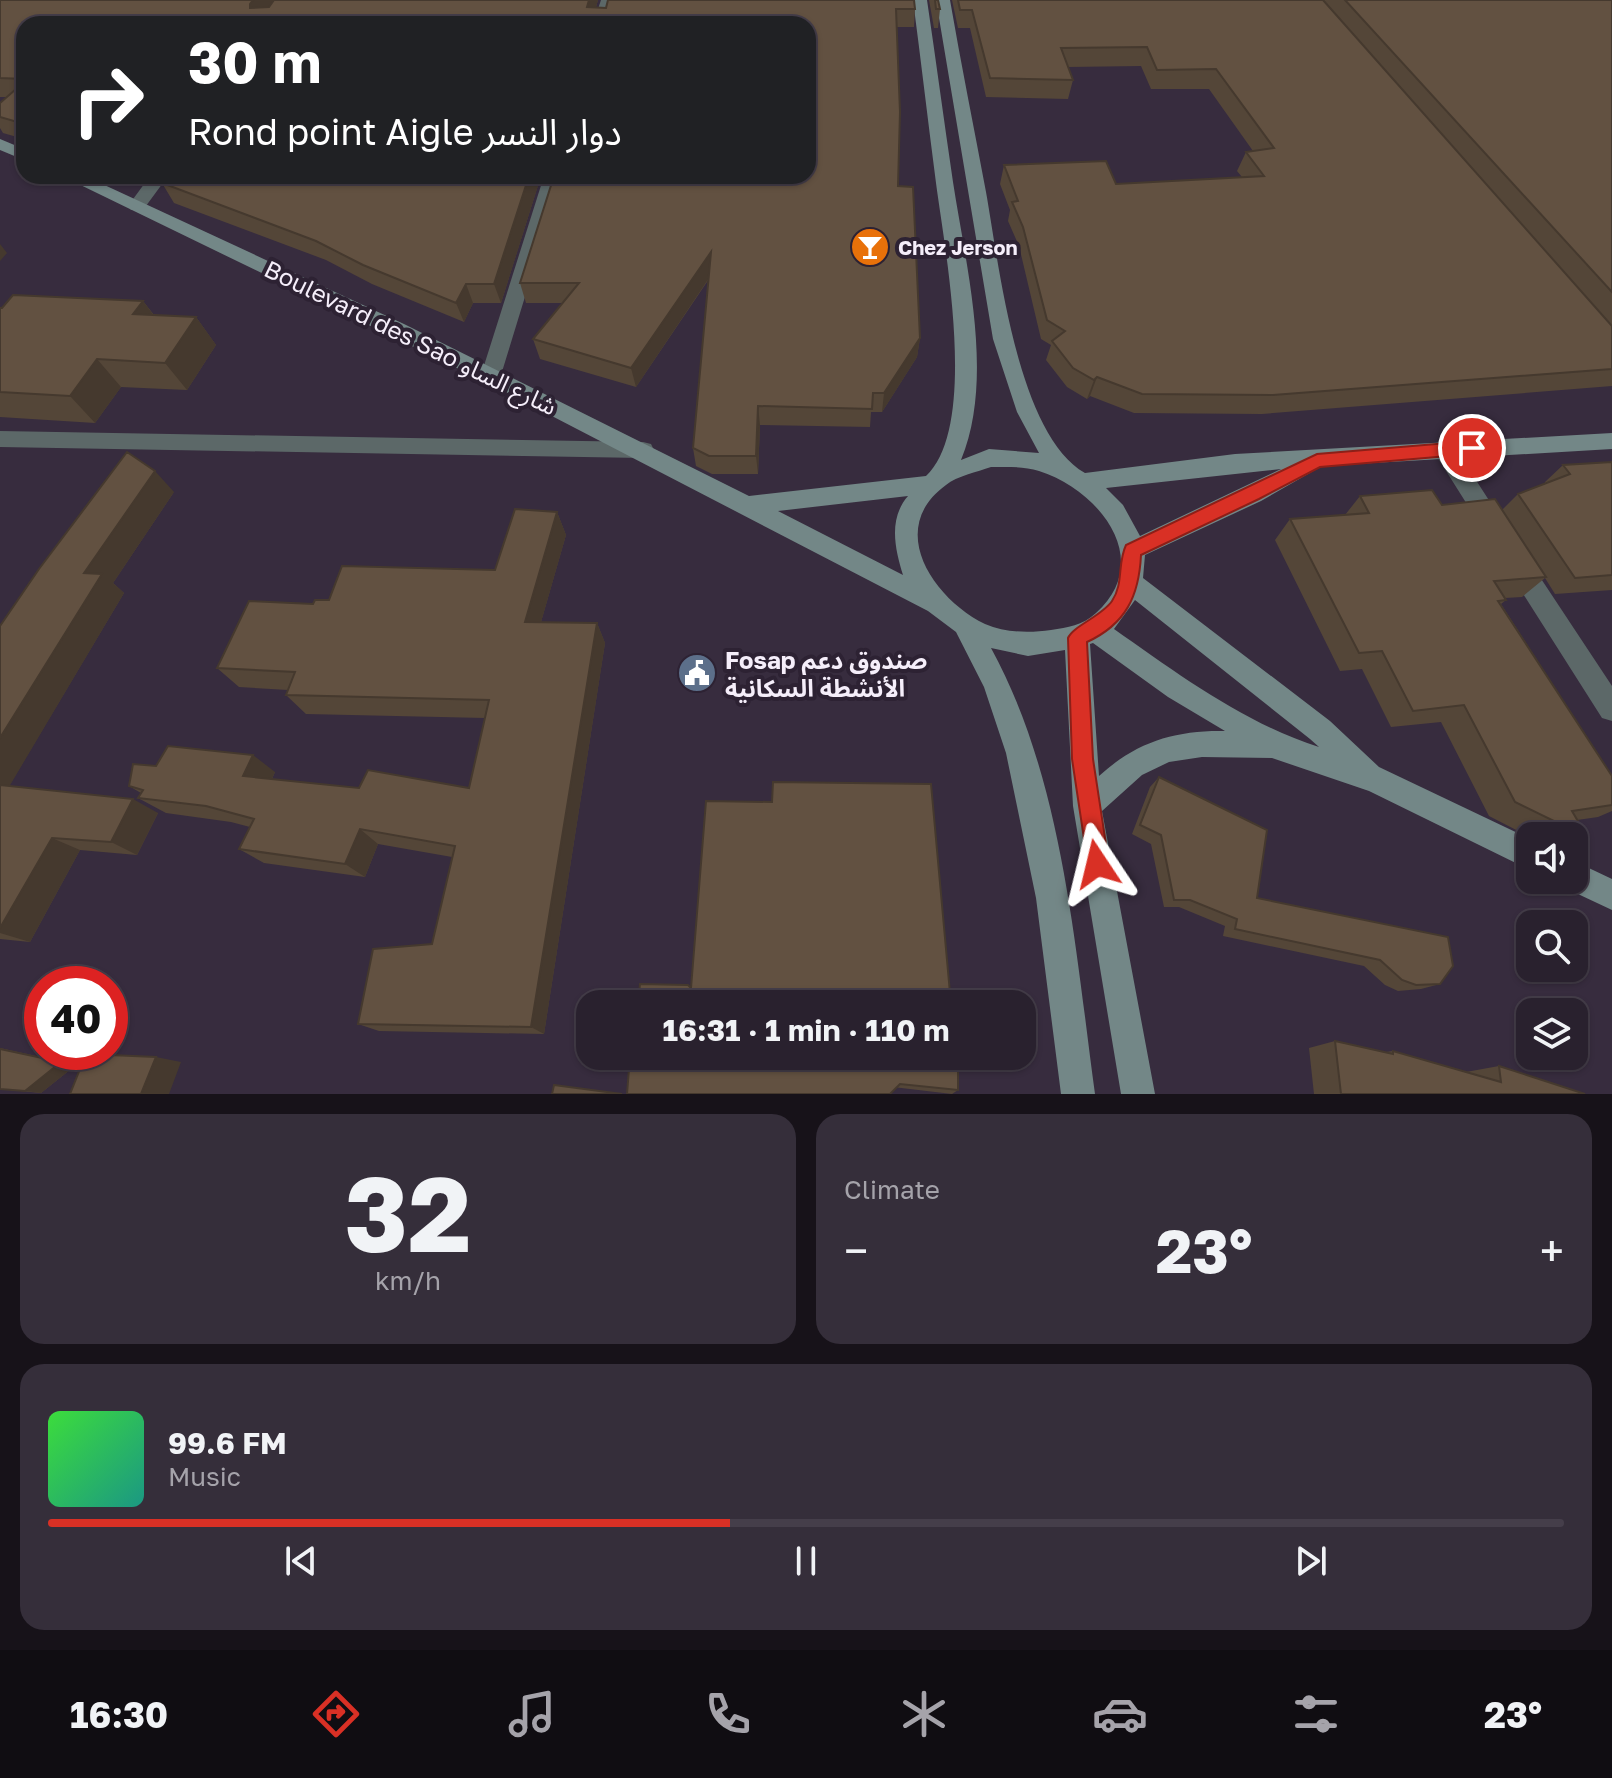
<!DOCTYPE html>
<html lang="en">
<head>
<meta charset="utf-8">
<style>
	:root { --surface:#29212e; --page:#352e3a; --text:#f1f3f6; --muted:#a5a3aa; --line:#453e4a; --accent:#d93025 }
	body { margin:0; font-family:"Golos Text","Noto Sans Arabic",sans-serif; background:var(--page); color:var(--text); height:100vh; display:flex; flex-direction:column; font-size:30px; white-space:nowrap }
	* { box-sizing:border-box; margin:0 }
	p { font-size:26px; color:var(--muted) }
	.icon { flex:none; width:44px; height:44px; fill:none; stroke:currentColor; stroke-width:2; stroke-linecap:round; stroke-linejoin:round }
	.map { position:relative; height:1094px; overflow:hidden }
	.drawer { display:flex; flex-direction:column; gap:20px; padding:20px; background:#171219; flex:1 }
	.drawer>* { flex:none }
	.top-card { position:absolute; left:16px; top:16px; width:800px; height:168px; border-radius:24px; box-shadow:0 2px 6px #0004,0 0 0 2px var(--line); background:#202124; color:#fff; overflow:hidden }
	.buttons { position:absolute; left:1516px; top:822px; display:grid; gap:16px }
	.buttons a { display:grid; place-items:center; width:72px; height:72px; border-radius:16px; background:var(--surface); box-shadow:0 2px 6px #0004,0 0 0 2px var(--line); font-size:40px }
	.speed { position:absolute; left:24px; top:966px; display:flex; gap:16px; font-size:40px; font-weight:700; text-align:center }
	.speed>* { display:grid; place-content:center; width:104px; height:104px; border-radius:50%; background:var(--surface); box-shadow:0 2px 6px #0004,0 0 0 2px var(--line); line-height:1 }
	.speed .limit { border:12px solid #d22; background:#fff; color:#111 }
	.pin { position:absolute; display:grid; place-items:center; width:68px; height:68px; color:#fff; margin:-34px; border:4px solid #fff; border-radius:50%; box-shadow:0 2px 8px #0007 }
	.me { position:absolute; width:88px; margin:-44px; rotate:350deg; stroke-linejoin:round; filter:drop-shadow(0 0 6px #0008) }
	.turn { display:flex; align-items:center; gap:28px; height:168px; padding:0 40px; font-size:36px }
	.turn .icon { width:104px; height:104px; stroke-width:2.5 }
	.turn b { display:block; font-size:56px; line-height:68px }
	.big { font-size:60px; font-weight:700; line-height:1.1 }
	.drawer .tile { flex:1; display:flex; flex-direction:column; justify-content:center; gap:12px; min-width:0; padding:0 28px; border-radius:24px; background:var(--page) }
	.drawer .dial { align-items:center; gap:0 }
	.dial b { font-size:104px; line-height:1 }
	.song { display:flex; align-items:center; gap:24px }
	.cover { width:96px; height:96px; border-radius:12px; background:linear-gradient(135deg,hsl(120 70% 55%),hsl(170 70% 35%)) }
	.played { height:8px; border-radius:4px; background:linear-gradient(90deg,var(--accent) 45%,var(--line) 45%) }
	.keys { display:flex; justify-content:space-around; direction:ltr }
	.heat { display:flex; justify-content:space-between; align-items:center; font-size:44px; direction:ltr }
	.drawer .tiles { flex:1; display:grid; gap:20px; grid-template-columns:1fr 1fr }
	.tile:last-child { grid-column:span 2 }
	.trip { position:absolute; left:576px; top:990px; width:460px; height:80px; border-radius:24px; background:var(--surface); box-shadow:0 2px 6px #0004,0 0 0 2px var(--line); font-weight:700; line-height:80px; text-align:center }
	.dock { display:flex; height:128px; justify-content:space-around; align-items:center; background:#100d12; color:var(--muted) }
	.dock .icon { width:56px; height:56px }
	.dock .selected { color:var(--accent) }
	.dock b { font-size:36px; color:var(--text) }
	.map>svg:first-child { display:block }
	.lines { fill:none; stroke-linecap:round; stroke-linejoin:round }
	.street { fill:#5c6868; fill-rule:evenodd }
	.secondary { fill:#738787; fill-rule:evenodd }
	.wall { fill:#544638 }
	.shaded-wall { fill:#45392e }
	.building { fill:#625141; stroke:#45392e; stroke-width:2 }
	.route { fill:#d93025; stroke:#8d1f18; stroke-width:2 }
	.labels { text-anchor:middle; dominant-baseline:central; stroke-width:8; stroke-linejoin:round; paint-order:stroke }
	.far-poi-label { font-size:20px; font-weight:bold; fill:#f5eefa; stroke:#2d2233; text-anchor:start }
	.street-label { font-size:24px; fill:#f5eefa; stroke:#2d2233 }
	.poi-label { font-size:24px; font-weight:bold; fill:#f5eefa; stroke:#2d2233; text-anchor:start }
</style>
</head>
<body>
<div class="map">
<svg width="1612" height="1094" viewBox="0 0 1612 1094">
	<rect width="100%" height="100%" fill="#372c3e"/>
	<g class="lines">
		<path class="street" d="M601 0H615L607 24H593Z
			M150 176H168L143 210H131L128 206Z
			M544 176H562L501 375 498 380H484L481 375Z
			M0 431 643 442 651 444 654 450 651 456 643 458 0 447Z
			M1444 441 1452 443 1503 522 1507 529 1503 536 1495 539 1487 536 1436 455 1433 449 1436 443Z
			M1515 550 1524 553 1612 686V721L1602 718 1506 567 1503 560 1506 553Z"/>
		<path class="secondary" d="M913 0H927C936 61 944 121 953 182 966 267 995 378 961 460L989 449 1039 453 1017 412 993 339 936 0H950C961 64 974 128 986 192 999 264 1017 434 1085 473L1235 454 1612 433V449L1322 466 1261 501 1145 555 1143 578 1330 721 1379 767 1530 839V870L1369 791 1272 758 1202 757 1169 762 1142 775 1102 811 1155 1094H1121L1073 806 1065 650 1028 656 991 648C1063 779 1075 948 1095 1094H1061L1036 898 1006 753 984 687 956 632 928 611 496 387 62 176H85L404 324 749 496 926 476C979 426 945 251 936 183 928 122 921 61 913 0ZM991 467C1007 467 1024 466 1039 471 1099 490 1155 560 1096 613 1082 626 1068 627 1051 630 1030 633 1006 633 985 624 934 599 885 529 946 485 957 476 977 472 991 467ZM1281 469 1140 536 1123 505 1106 488ZM908 496C888 519 895 549 903 575L778 511ZM1135 600 1310 739 1319 747C1244 723 1178 674 1114 629ZM1093 643 1168 697 1225 731C1175 730 1136 742 1099 776L1090 644Z
			M0 139 24 149V160L0 150Z
			M1574 861 1612 879V910L1563 887 1561 880H1574Z"/>
	</g>
	<path class="wall" d="M0 0H598L596 7 915 9 914 27H897L898 186 920 338 917 357 882 412H871L870 427 760 425 758 474H712L696 466 693 448 709 279 636 387 540 359 533 339 563 303H526L520 283 808 24H24V139L3 133 0 128V103L7 97H0Z
		M929 0H938L940 9 938 28H934Z
		M952 0H1612V386L1262 414 1134 413 1090 396 1087 399 1067 387 1046 360 1051 345 1041 339 1019 246 1008 221 1010 210 1000 184 1004 165 1116 184 1242 177 1237 171 1246 152 1253 151 1209 89H1151L1141 66 1068 67 1073 80 1068 99 986 97 970 28H958Z
		M167 176H541L501 303H473L464 322 372 284 326 260 174 203 162 183Z
		M143 301 154 315 196 317 216 345 187 390 121 387 95 423 0 417V308Z
		M1612 462V590L1555 594 1545 578 1522 597 1505 598 1506 600 1501 604 1612 776V811L1598 817 1577 820 1579 823 1551 836 1530 837 1489 816 1441 722 1391 727 1362 669 1340 671 1275 540 1290 519 1345 515 1360 496 1442 505 1502 510 1518 494 1545 484V482L1563 465Z
		M174 492 113 583 124 593 9 786 158 813 137 855 80 850 30 942 0 939V626Z
		M557 512 566 535 541 622 597 623 605 643 544 1034 379 1031 358 1024 432 944 452 857 378 844 365 877 264 863 239 849 250 827 231 822 166 813 138 798 141 793 129 786 156 766 275 772 272 779 359 788H469L485 718 306 714 286 695 288 690 239 687 217 668 313 604 495 570Z
		M1159 777 1257 898 1440 984 1421 989 1398 991 1385 985 1364 966 1223 936 1225 926 1179 907H1164L1151 844 1132 834 1150 787Z
		M1335 1041 1386 1052 1393 1051 1466 1072 1499 1066 1585 1094H1314L1309 1048Z
		M0 1048 76 1065 41 1093 0 1089Z
		M630 1056 958 1090 952 1094Z"/>
	<path class="shaded-wall" d="M253 0H276L259 22 250 8V4Z
		M589 0H598L591 24 587 7Z
		M529 176H541L501 303 494 284Z
		M0 244 7 253 0 261Z
		M711 252 713 272 636 387 631 368Z
		M466 284 473 303 464 322 456 303Z
		M143 301 164 329 133 314Z
		M196 317 216 345 187 390 165 363Z
		M920 338 917 357 882 412 884 393Z
		M97 359 121 387 95 423 70 396Z
		M1097 377 1090 396 1087 399 1094 380Z
		M758 406 760 425 758 474 756 456Z
		M155 471 174 492 113 583 124 593 3 797 0 795V738L84 573Z
		M557 512 566 535 535 643 525 622Z
		M597 623 605 643 544 1034 531 1027Z
		M253 755 275 772 266 792 243 776Z
		M133 799 158 813 137 855 111 842Z
		M360 829 378 844 365 877 345 864Z
		M52 838 80 850 30 942 0 933V928Z
		M156 1057 181 1062 169 1094H141Z
		M61 1062 76 1065 41 1093 25 1091Z"/>
	<path class="building" d="M0 0H253L250 4V8L269 7 274 0H589L587 7 606 8 608 0H914L915 9H896L900 112 898 186 913 187 920 338 884 393H873L872 409 758 406 756 456H709L693 448 711 252 631 368 533 339 579 283H520L554 176H808V24H24V79L0 78Z
		M935 0H938L940 9H936Z
		M958 0H1323L1612 326V369L1273 395 1142 394 1097 377 1094 380 1073 368 1052 341 1065 331 1047 320 1023 227 1012 202 1018 201 1004 165 1106 161 1116 184 1264 176 1246 152 1274 148 1216 69 1157 70 1147 47 1061 48 1073 80 990 78 972 10H960Z
		M1345 0H1612V292Z
		M24 82V124L0 117V103Z
		M167 176H529L494 284H466L456 303 363 265 316 241 162 183Z
		M13 295 143 301 133 314 196 317 165 363 97 359 70 396 0 392V308H2Z
		M127 452 155 471 84 573 102 574 0 738V626L39 569Z
		M1612 462V575L1575 578 1518 494 1570 474 1563 465Z
		M1432 490 1442 505 1495 499 1546 577 1494 581 1506 600 1498 601 1612 776V805L1572 811 1579 823 1562 825 1515 802 1464 705 1413 711 1382 651 1359 653 1290 519 1369 513 1360 496Z
		M515 509 557 512 525 622 597 623 531 1027 358 1024 373 949 432 944 455 846 360 829 345 864 239 849 254 819 206 806 138 798 143 790 129 786 133 764 156 766 168 746 253 755 243 776 359 788 368 770 469 788 489 700 286 695 295 672 217 668 249 601 313 604 315 600H329L342 566 495 570Z
		M1159 777 1267 830 1257 898 1448 937 1453 966 1440 984 1416 985 1402 980 1380 960 1235 929 1237 919 1190 900H1174L1161 835 1140 825Z
		M773 782 931 784 951 1004H638L640 984 688 985 691 988 706 801 772 802Z
		M0 785 133 799 111 842 52 838 0 928Z
		M1335 1041 1393 1054V1051L1501 1082 1499 1066 1585 1094H1341Z
		M0 1049 61 1062 25 1091 0 1089Z
		M86 1054 156 1057 141 1094H70Z
		M630 1056H958V1090L900 1084 890 1094H627Z
		M554 1085 622 1094H552Z"/>
	<path class="route" d="M1472 441 1480 448 1472 454 1320 467 1259 499 1141 555C1139 596 1126 624 1087 642L1093 759 1109 864 1105 872 1097 875 1089 872 1072 759 1068 638C1073 626 1102 616 1112 601 1124 583 1117 564 1126 545L1317 454Z"/>
	<defs>
		<symbol id="bar-disc" viewBox="-11 -11 22 22"><circle r="9.5" fill="#e8710a" stroke="#2d2233"/><path d="M-6-5H6L.8 .8V4.5H3.5V6h-7V4.5H-.8V.8Z" fill="#fff"/></symbol>
		<symbol id="civic-disc" viewBox="-11 -11 22 22"><circle r="9.5" fill="#5c6f8a" stroke="#2d2233"/><path d="M-.6-6.5H3V-4.5H.6V-3L4-1V1h2V6H-6V1h2V-1L-.6-3ZM-1.2 2.5V6h2.4V2.5Z" fill="#fff"/></symbol>
	</defs>
	<g fill-rule="evenodd">
		<use href="#bar-disc" x="848" y="225" width="44" height="44"/>
		<use href="#civic-disc" x="675" y="651" width="44" height="44"/>
	</g>
	<g class="labels">
		<g class="far-poi-label">
			<text x="898" y="247">Chez Jerson</text>
		</g>
		<g class="street-label">
			<text transform="translate(411 337) rotate(26)">Boulevard des Sao شارع الساو</text>
		</g>
		<g class="poi-label">
			<text x="725" y="659">Fosap صندوق دعم<tspan x="725" dy="28">الأنشطة السكانية</tspan></text>
		</g>
	</g>
</svg>
<div class="buttons">
<a><svg class="icon" aria-label="sound" viewBox="0 0 24 24"><path d="M4 9h4l5-4v14l-5-4H4zM17 9q2 3 0 6"/></svg></a>
<a><svg class="icon" aria-label="search" viewBox="0 0 24 24"><circle cx="10" cy="10" r="6"/><path d="M15 15l6 6"/></svg></a>
<a><svg class="icon" aria-label="layers" viewBox="0 0 24 24"><path d="M12 4l9 5-9 5-9-5zM3 14l9 5 9-5"/></svg></a>
</div>
<div class="speed"><div class="limit">40</div></div>
<div class="pin" style="left:1472px;top:448px;background:#d93025"><svg class="icon" aria-label="arrive" viewBox="0 0 24 24"><path d="M6 21V4h12l-3 4 3 4H6"/></svg></div>
<svg class="me" style="left:1097px;top:864px" viewBox="-20 -20 40 40"><path d="M0-17L14 15 0 8-14 15z" fill="#d93025" stroke="#fff" stroke-width="4"/></svg>
<div class="trip">16:31 · 1 min · 110 m</div>
<div class="top-card">
<div class="turn"><svg class="icon" aria-label="right" viewBox="0 0 24 24"><path d="M7 20v-9h11M14 6l5 5-5 5"/></svg><div><b>30 m</b>Rond point Aigle دوار النسر</div></div>
</div>
</div>
<section class="drawer">
<div class="tiles">
<div class="tile dial"><b>32</b><p>km/h</p></div>
<div class="tile"><p>Climate</p>
<div class="heat"><a>−</a><b class="big">23°</b><a>+</a></div>
</div>
<div class="tile">
<div class="song"><i class="cover"></i><div><b>99.6 FM</b><p>Music</p></div></div>
<div class="played"></div>
<div class="keys"><svg class="icon" aria-label="previous" viewBox="0 0 24 24"><path d="M18 5L8 12l10 7zM5 5v14"/></svg><svg class="icon" aria-label="pause" viewBox="0 0 24 24"><path d="M8 5v14M16 5v14"/></svg><svg class="icon" aria-label="next" viewBox="0 0 24 24"><path d="M6 5l10 7-10 7zM19 5v14"/></svg></div>
</div>
</div>
</section>
<nav class="dock">
<b>16:30</b>
<svg class="icon selected" aria-label="directions" viewBox="0 0 24 24"><path d="M12 3l9 9-9 9-9-9zM9 14v-3h6M13 9l2 2-2 2"/></svg>
<svg class="icon" aria-label="music" viewBox="0 0 24 24"><path d="M9 18V5l10-2v13"/><circle cx="6" cy="18" r="3"/><circle cx="16" cy="16" r="3"/></svg>
<svg class="icon" aria-label="phone" viewBox="0 0 24 24"><path d="M5 4h4l2 5-3 2q2 4 5 5l2-3 5 2v4C11 20 4 13 5 4z"/></svg>
<svg class="icon" aria-label="climate" viewBox="0 0 24 24"><path d="M12 3v18M4 7l16 10M4 17L20 7"/></svg>
<svg class="icon" aria-label="car" viewBox="0 0 24 24"><path d="M5 17H2v-5l4-1 3-4h7l3 4 3 1v5h-3M9 17h6M6 11h13"/><circle cx="7" cy="17" r="2"/><circle cx="17" cy="17" r="2"/></svg>
<svg class="icon" aria-label="filters" viewBox="0 0 24 24"><path d="M4 7h16M4 17h16"/><circle cx="9" cy="7" r="2"/><circle cx="15" cy="17" r="2"/></svg>
<b>23°</b>
</nav>
</body>
</html>
